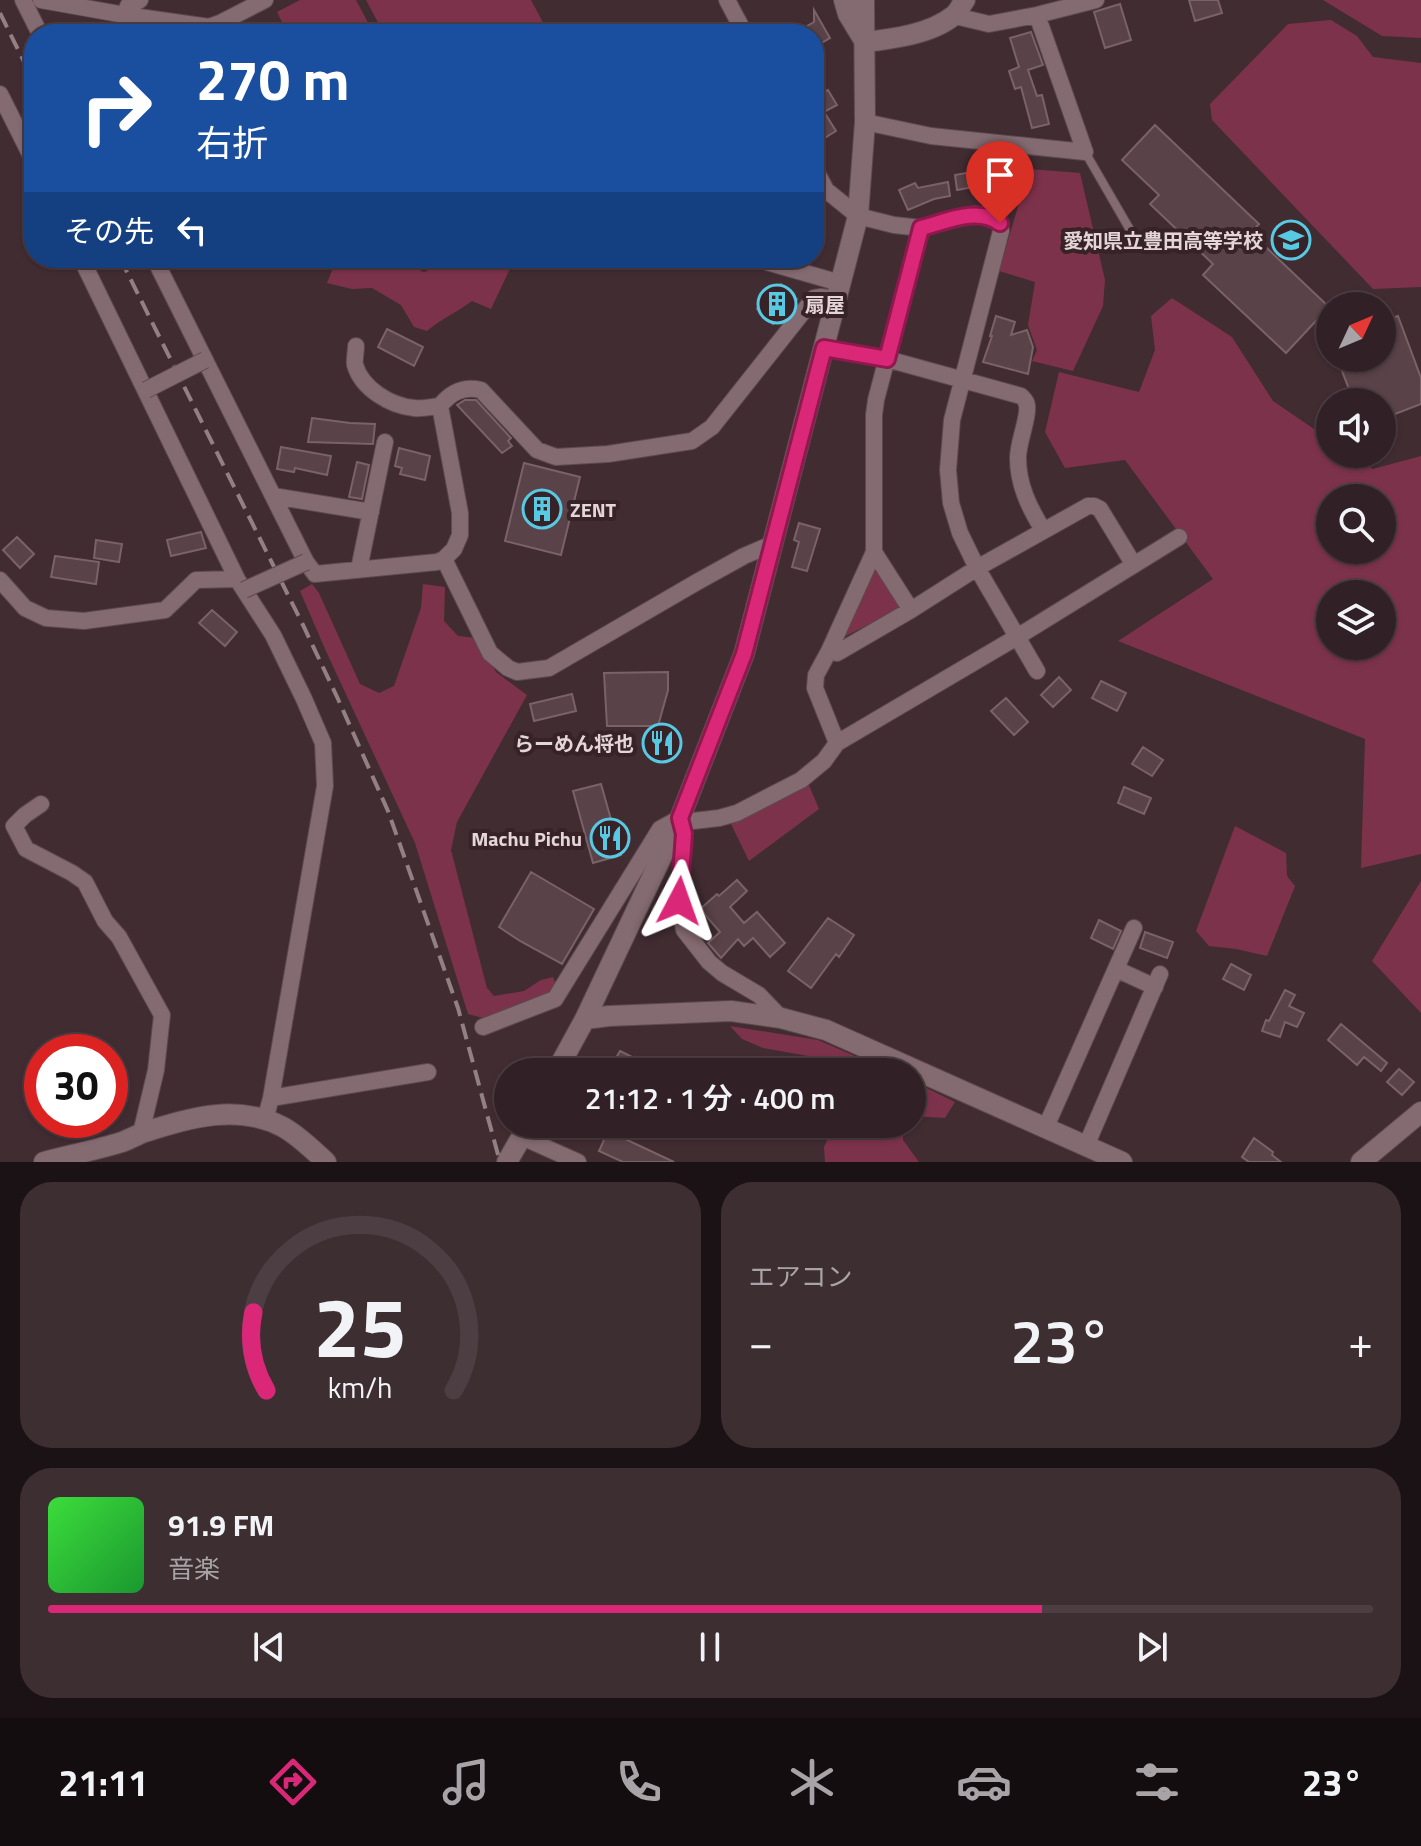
<!DOCTYPE html>
<html lang="ja">
<head>
<meta charset="utf-8">
<style>
	:root { --surface:#312126; --page:#3d2e32; --text:#f1f3f6; --muted:#a8a3a7; --line:#4c3e43; --accent:#db2777 }
	body { margin:0; font-family:"Titillium Web","Noto Sans JP",sans-serif; background:var(--page); color:var(--text); height:100vh; display:flex; flex-direction:column; font-size:30px; white-space:nowrap }
	* { box-sizing:border-box; margin:0 }
	p { font-size:26px; color:var(--muted) }
	.icon { flex:none; width:44px; height:44px; fill:none; stroke:currentColor; stroke-width:2; stroke-linecap:round; stroke-linejoin:round }
	.map { position:relative; height:1162px; overflow:hidden }
	.sheet { display:flex; flex-direction:column; gap:20px; padding:20px; background:#1b1215; flex:1 }
	.sheet>* { flex:none }
	.hud { position:absolute; left:24px; top:24px; width:800px; height:244px; border-radius:32px; box-shadow:0 2px 6px #0004,0 0 0 2px var(--line); background:#1a4fa0; color:#fff; overflow:hidden }
	.needle { width:52px; rotate:46deg }
	.buttons { position:absolute; left:1316px; top:292px; display:grid; gap:16px }
	.buttons a { display:grid; place-items:center; width:80px; height:80px; border-radius:50%; background:var(--surface); box-shadow:0 2px 6px #0004,0 0 0 2px var(--line); font-size:40px }
	.speed { position:absolute; left:24px; top:1034px; display:flex; gap:16px; font-size:40px; font-weight:700; text-align:center }
	.speed>* { display:grid; place-content:center; width:104px; height:104px; border-radius:50%; background:var(--surface); box-shadow:0 2px 6px #0004,0 0 0 2px var(--line); line-height:1 }
	.speed .limit { border:12px solid #d22; background:#fff; color:#111 }
	.pin { position:absolute; display:grid; place-items:center; width:68px; height:68px; color:#fff; margin:-82px -34px; border-radius:50% 50% 50% 0; rotate:-45deg; box-shadow:0 0 8px #0007 }
	.pin .icon { rotate:45deg }
	.me { position:absolute; width:88px; margin:-44px; rotate:4deg; stroke-linejoin:round; filter:drop-shadow(0 0 6px #0008) }
	.turn { display:flex; align-items:center; gap:28px; height:168px; padding:0 40px; font-size:36px }
	.turn .icon { width:104px; height:104px; stroke-width:2.5 }
	.turn b { display:block; font-size:56px; line-height:68px }
	.then { display:flex; align-items:center; height:76px; padding:0 40px; background:#0003; gap:16px; font-size:30px }
	.big { font-size:60px; font-weight:600; line-height:1.1 }
	.sheet .tile { flex:1; display:flex; flex-direction:column; justify-content:center; gap:12px; min-width:0; padding:0 28px; border-radius:32px; background:var(--page) }
	.sheet .dial { align-items:center; gap:0 }
	.dial svg { height:208px; overflow:visible; fill:none; stroke:var(--line); stroke-width:7; stroke-linecap:round; text-anchor:middle }
	.dial text { fill:var(--text); stroke:none }
	.song { display:flex; align-items:center; gap:24px }
	.cover { width:96px; height:96px; border-radius:12px; background:linear-gradient(135deg,hsl(120 70% 55%),hsl(130 70% 35%)) }
	.played { height:8px; border-radius:4px; background:linear-gradient(90deg,var(--accent) 75%,var(--line) 75%) }
	.keys { display:flex; justify-content:space-around; direction:ltr }
	.heat { display:flex; justify-content:space-between; align-items:center; font-size:44px; direction:ltr }
	.sheet .tiles { flex:1; display:grid; gap:20px; grid-template-columns:1fr 1fr }
	.tile:last-child { grid-column:span 2 }
	.trip { position:absolute; left:494px; top:1058px; width:432px; height:80px; border-radius:40px; background:var(--surface); box-shadow:0 2px 6px #0004,0 0 0 2px var(--line); font-weight:600; line-height:80px; text-align:center }
	.tabs { display:flex; height:128px; justify-content:space-around; align-items:center; background:#140d0f; color:var(--muted) }
	.tabs .icon { width:56px; height:56px }
	.tabs .active { color:var(--accent) }
	.tabs b { font-size:36px; color:var(--text) }
	.map>svg:first-child { display:block }
	.green { fill:#7d324c; fill-rule:evenodd }
	.building { fill:#594248; stroke:#7a6268; stroke-width:2 }
	.lines { fill:none; stroke-linecap:round; stroke-linejoin:round }
	.service-casing { stroke:#5c4a4f; stroke-width:10 }
	.minor-casing { stroke:#5c4a4f; stroke-width:18 }
	.tertiary-casing { stroke:#5c4a4f; stroke-width:22 }
	.service { stroke:#846b71; stroke-width:8 }
	.minor { stroke:#846b71; stroke-width:16 }
	.tertiary { stroke:#846b71; stroke-width:20 }
	.rail { stroke:#928085; stroke-width:4; stroke-dasharray:16 8; stroke-linecap:butt }
	.minor-bridge-casing { stroke:#5c4a4f; stroke-width:18; stroke-linecap:butt }
	.minor-bridge { stroke:#846b71; stroke-width:16 }
	.route-casing { stroke:#8e194d; stroke-width:20 }
	.route { stroke:#db2777; stroke-width:14 }
	.labels { text-anchor:middle; dominant-baseline:central; stroke-width:8; stroke-linejoin:round; paint-order:stroke }
	.poi-label { font-size:20px; font-weight:bold; fill:#e4d5d9; stroke:#372228; text-anchor:end }
</style>
</head>
<body>
<div class="map">
<svg width="1421" height="1162" viewBox="0 0 1421 1162">
	<rect width="100%" height="100%" fill="#412c32"/>
	<path class="green" d="M300 0H356L374 34H288L277 12Z
		M366 0H531L549 34H384Z
		M1323 0H1421V38L1382 36Z
		M1331 20 1357 36 1373 57 1421 63V287L1373 289 1212 120 1210 104 1288 24Z
		M1029 169 1080 173 1105 280 1103 306 1073 371 1032 361 1037 350 1028 325 1035 282 999 271Z
		M337 258H390L424 272 453 260 465 268 475 258H515L491 309 472 301C457 312 441 319 427 331L414 327 401 305 372 288 352 289 327 283Z
		M1172 298 1232 337 1273 401 1330 440V454H1350L1373 469 1421 456V854L1361 868 1365 739 1118 641 1213 579 1125 460 1065 468 1045 432 1059 372 1139 392 1155 350 1151 316ZM1330 498H1382V550H1330ZM1330 594H1382V646H1330Z
		M873 565 901 608 844 637Z
		M312 584 319 593 360 684 379 693 394 686 421 608 423 584 445 587 444 621 458 636 476 638 496 672 527 695 457 822 451 850 487 988 494 996 524 991 541 980 553 977 557 988 546 996 487 1019 468 1014 415 843 325 649 300 591Z
		M808 783 819 809 749 861 730 822Z
		M1235 826 1286 853 1287 876 1295 886 1267 956 1236 949 1209 946 1196 931Z
		M1421 881V1013L1372 961Z
		M730 1026 818 1040 892 1072H852L808 1056 763 1048 742 1039Z
		M912 1081 955 1102 945 1118 912 1116Z
		M835 1124H903V1140L919 1162H825L824 1147Z"/>
	<path class="building" d="M1189 0H1218L1222 13 1195 21Z
		M1120 4 1131 40 1105 48 1094 12Z
		M814 10 830 38 814 47V34H793L814 22Z
		M1031 32 1043 65 1028 70 1037 96 1042 95 1049 124 1032 128 1021 87 1015 89 1009 71 1019 67 1010 38Z
		M814 70 826 91 828 90 837 105 822 113 814 99Z
		M826 115 836 131 818 142 814 135V122Z
		M1155 125 1259 224 1251 233 1329 307 1286 353 1203 275 1213 264 1150 204 1159 195 1122 160Z
		M977 171 979 186 957 190 955 175Z
		M994 172 1018 180 1012 198 988 190Z
		M948 182 950 196 934 199 908 210 899 190 915 183 918 188Z
		M781 284 797 299 773 324 757 309Z
		M996 316 1015 322 1011 335 1027 330 1033 347 1028 374 983 362 992 336H990Z
		M1398 316 1421 378V404L1382 419V402H1354L1337 358H1382V321Z
		M387 329 423 347 414 366 378 347Z
		M465 400H476L511 438 508 441 512 446 502 453 457 405Z
		M312 418 350 423 375 424 373 444 308 442Z
		M281 447 331 456 327 475 295 468 294 472 277 469Z
		M399 448 430 456 425 480 400 474 402 468 395 466Z
		M357 462 369 465 362 499 349 497Z
		M524 463 580 477 561 555 505 541Z
		M799 523 820 529 807 571 792 567 799 542 794 540Z
		M201 532 206 548 171 556 167 540Z
		M17 537 34 554 20 568 3 550Z
		M96 540 122 544 119 562 94 558Z
		M55 556 99 562 96 584 51 577Z
		M212 610 237 632 225 646 199 623Z
		M668 672V690L658 726H607L604 673Z
		M1059 677 1071 690 1053 707 1041 695Z
		M1101 681 1126 693 1117 711 1092 698Z
		M572 694 576 711 534 721 530 704Z
		M1006 698 1028 722 1014 735 991 711Z
		M1143 747 1163 760 1152 776 1132 764Z
		M601 784 621 855 593 863 573 791Z
		M1124 787 1151 798 1144 814 1118 803Z
		M531 872 594 909 562 964 520 941 499 927Z
		M737 880 747 891 730 907 744 923 757 912 785 943 770 957 753 938 744 946 738 939 721 958 708 943 720 932 700 909 717 894 719 896Z
		M828 918 854 935 839 957 836 954 811 988 788 971Z
		M1099 920 1121 931 1113 949 1091 938Z
		M1145 932 1173 942 1167 958 1140 948Z
		M1231 964 1251 975 1244 990 1223 979Z
		M1285 990 1295 995 1289 1006 1304 1013 1297 1027 1285 1022 1280 1037 1262 1031 1266 1020 1269 1021Z
		M1341 1024 1387 1063 1381 1071 1364 1057 1357 1065 1328 1040Z
		M620 1051 636 1059V1057L666 1072H618L610 1068Z
		M1399 1069 1414 1082 1402 1095 1387 1082Z
		M608 1131 674 1162H623L599 1151Z
		M1254 1138 1273 1152 1272 1155 1281 1162H1249L1242 1157Z"/>
	<g class="lines">
		<defs>
			<path id="service" d="M1085 152 1140 247"/>
			<path id="minor" d="M23 0 40 34
				M41 0 125 15 209 27 220 23 265 0
				M727 0 745 34
				M125 15 128 6 140 0
				M955 16 989 24 1037 15 1096 0
				M0 94 34 162
				M865 122 931 136 1085 152 1037 15
				M814 167 826 190 858 216 894 225 921 228 975 214 993 218 1000 223 1001 231 952 420 948 470 951 503 960 533 977 568 1037 671
				M81 258 237 579 273 635 304 699 323 743 325 786 271 1098 265 1120
				M154 258 306 562 315 574 437 562 444 559 454 549 460 535V513L440 406C451 392 463 386 481 390L537 450 556 457 608 454 692 441 712 427 814 298 821 297 835 299
				M753 258 840 283
				M356 346C356 352 354 360 355 365 362 389 391 406 414 408 422 409 431 407 440 406
				M824 348 887 359 1021 396C1024 399 1027 401 1027 406 1029 417 1018 442 1018 458 1018 485 1029 507 1043 530
				M273 496 371 512
				M444 559 490 653 508 668 517 672 549 668 697 582 744 556 772 544
				M359 569 385 442
				M0 580 25 608 46 618 84 621 165 610 196 580 237 579
				M911 610 874 552V415L876 400 921 228
				M829 651 874 552
				M837 743 815 688 816 675 829 651 837 653 911 610 977 568 1088 506H1094L1100 509 1134 565
				M41 804 25 815 14 826 26 849 72 873 85 882 105 921 119 937 162 1015 156 1070 141 1133
				M680 818 684 834 679 901 684 930 709 962 722 973 759 995 781 1018
				M1116 969 1155 987
				M483 1027 555 999 660 829 680 818 693 821 719 818 737 813 801 780 824 761 837 743 1017 637 1179 537
				M271 1098 428 1072
				M1045 1129 1134 928
				M522 1137 578 1162
				M1086 1146 1160 974"/>
			<path id="tertiary" d="M844 0 848 14 865 42
				M865 42C892 39 931 34 953 16 958 13 961 5 965 0
				M585 1019 609 1016 731 1011 781 1018 826 1030 1122 1162
				M556 1072 585 1019 680 818 744 654 858 216 865 122 864 0
				M44 1162C70 1155 96 1150 122 1142 130 1139 137 1135 145 1132 190 1118 237 1103 283 1127 299 1136 313 1150 326 1162
				M507 1162 529 1124
				M1361 1162 1421 1112"/>
		</defs>
		<use href="#service" class="service-casing"/>
		<use href="#minor" class="minor-casing"/>
		<use href="#tertiary" class="tertiary-casing"/>
		<use href="#service" class="service"/>
		<use href="#minor" class="minor"/>
		<use href="#tertiary" class="tertiary"/>
		<path class="rail" d="M0 13 34 82
			M120 258 303 625 338 699 388 811 458 1008 500 1162"/>
		<defs>
			<path id="minor-bridge" d="M146 390 205 360
				M244 590 306 562"/>
		</defs>
		<use href="#minor-bridge" class="minor-bridge-casing"/>
		<use href="#minor-bridge" class="minor-bridge"/>
	</g>
	<g class="lines">
		<defs>
			<path id="route" d="M679 901 684 834 680 818 744 654 824 348 887 359 921 228C945 222 977 206 1000 223"/>
		</defs>
		<use href="#route" class="route-casing"/>
		<use href="#route" class="route"/>
	</g>
	<defs>
		<symbol id="school-ring" viewBox="-11 -11 22 22"><circle r="9.5" fill="#372228" stroke="#57c9e2" stroke-width="1.5"/><path d="M0-5L7-2L0 1L-7-2ZM-4 1L0 2.5L4 1V4Q0 6-4 4Z" fill="#57c9e2"/></symbol>
		<symbol id="building-ring" viewBox="-11 -11 22 22"><circle r="9.5" fill="#372228" stroke="#57c9e2" stroke-width="1.5"/><path d="M-4-6H4V6H1V3H-1V6H-4ZM-2.5-4.3h1.7v1.8h-1.7ZM.8-4.3h1.7v1.8H.8ZM-2.5-1h1.7V.8h-1.7ZM.8-1h1.7V.8H.8Z" fill="#57c9e2"/></symbol>
		<symbol id="restaurant-ring" viewBox="-11 -11 22 22"><circle r="9.5" fill="#372228" stroke="#57c9e2" stroke-width="1.5"/><path d="M-5-6h1v4h1v-4h1v4h1v-4h1v5L-1.5 .5V6h-2V.5L-5-1ZM5-6V6H3V1.5H1.5Q1.5-4 5-6Z" fill="#57c9e2"/></symbol>
	</defs>
	<g fill-rule="evenodd">
		<use href="#school-ring" x="1269" y="218" width="44" height="44"/>
		<use href="#building-ring" x="755" y="282" width="44" height="44"/>
		<use href="#building-ring" x="520" y="487" width="44" height="44"/>
		<use href="#restaurant-ring" x="640" y="721" width="44" height="44"/>
		<use href="#restaurant-ring" x="588" y="816" width="44" height="44"/>
	</g>
	<g class="labels">
		<g class="poi-label">
			<text x="1263" y="240">愛知県立豊田高等学校</text>
			<text x="805" y="304" text-anchor="start">扇屋</text>
			<text x="570" y="509" text-anchor="start">ZENT</text>
			<text x="634" y="743">らーめん将也</text>
			<text x="582" y="838">Machu Pichu</text>
		</g>
	</g>
</svg>
<div class="buttons">
<a><svg class="needle" viewBox="-14 -14 28 28"><path d="M0-13l5 13h-10z" fill="#e53935"/><path d="M0 13l5-13h-10z" fill="#a8a3a7"/></svg></a>
<a><svg class="icon" aria-label="sound" viewBox="0 0 24 24"><path d="M4 9h4l5-4v14l-5-4H4zM17 9q2 3 0 6"/></svg></a>
<a><svg class="icon" aria-label="search" viewBox="0 0 24 24"><circle cx="10" cy="10" r="6"/><path d="M15 15l6 6"/></svg></a>
<a><svg class="icon" aria-label="layers" viewBox="0 0 24 24"><path d="M12 4l9 5-9 5-9-5zM3 14l9 5 9-5"/></svg></a>
</div>
<div class="speed"><div class="limit">30</div></div>
<div class="pin" style="left:1000px;top:223px;background:#d93025"><svg class="icon" aria-label="arrive" viewBox="0 0 24 24"><path d="M6 21V4h12l-3 4 3 4H6"/></svg></div>
<svg class="me" style="left:679px;top:901px" viewBox="-20 -20 40 40"><path d="M0-17L14 15 0 8-14 15z" fill="#db2777" stroke="#fff" stroke-width="4"/></svg>
<div class="trip">21:12 · 1 分 · 400 m</div>
<div class="hud">
<div class="turn"><svg class="icon" aria-label="right" viewBox="0 0 24 24"><path d="M7 20v-9h11M14 6l5 5-5 5"/></svg><div><b>270 m</b>右折</div></div>
<div class="then">その先<svg class="icon" aria-label="left" viewBox="0 0 24 24"><path d="M17 20v-9H6M10 6l-5 5 5 5"/></svg></div>
</div>
</div>
<section class="sheet">
<div class="tiles">
<div class="tile dial"><svg viewBox="0 0 100 80">
<path d="M14 69A42 42 0 1 1 86 69"/>
<path d="M14 69A42 42 0 0 1 9 39" stroke="#db2777"/>
<text x="50" y="56" font-size="32" font-weight="700">25</text>
<text x="50" y="72" font-size="11">km/h</text>
</svg></div>
<div class="tile"><p>エアコン</p>
<div class="heat"><a>−</a><b class="big">23°</b><a>+</a></div>
</div>
<div class="tile">
<div class="song"><i class="cover"></i><div><b>91.9 FM</b><p>音楽</p></div></div>
<div class="played"></div>
<div class="keys"><svg class="icon" aria-label="previous" viewBox="0 0 24 24"><path d="M18 5L8 12l10 7zM5 5v14"/></svg><svg class="icon" aria-label="pause" viewBox="0 0 24 24"><path d="M8 5v14M16 5v14"/></svg><svg class="icon" aria-label="next" viewBox="0 0 24 24"><path d="M6 5l10 7-10 7zM19 5v14"/></svg></div>
</div>
</div>
</section>
<nav class="tabs">
<b>21:11</b>
<svg class="icon active" aria-label="directions" viewBox="0 0 24 24"><path d="M12 3l9 9-9 9-9-9zM9 14v-3h6M13 9l2 2-2 2"/></svg>
<svg class="icon" aria-label="music" viewBox="0 0 24 24"><path d="M9 18V5l10-2v13"/><circle cx="6" cy="18" r="3"/><circle cx="16" cy="16" r="3"/></svg>
<svg class="icon" aria-label="phone" viewBox="0 0 24 24"><path d="M5 4h4l2 5-3 2q2 4 5 5l2-3 5 2v4C11 20 4 13 5 4z"/></svg>
<svg class="icon" aria-label="climate" viewBox="0 0 24 24"><path d="M12 3v18M4 7l16 10M4 17L20 7"/></svg>
<svg class="icon" aria-label="car" viewBox="0 0 24 24"><path d="M5 17H2v-5l4-1 3-4h7l3 4 3 1v5h-3M9 17h6M6 11h13"/><circle cx="7" cy="17" r="2"/><circle cx="17" cy="17" r="2"/></svg>
<svg class="icon" aria-label="filters" viewBox="0 0 24 24"><path d="M4 7h16M4 17h16"/><circle cx="9" cy="7" r="2"/><circle cx="15" cy="17" r="2"/></svg>
<b>23°</b>
</nav>
</body>
</html>
